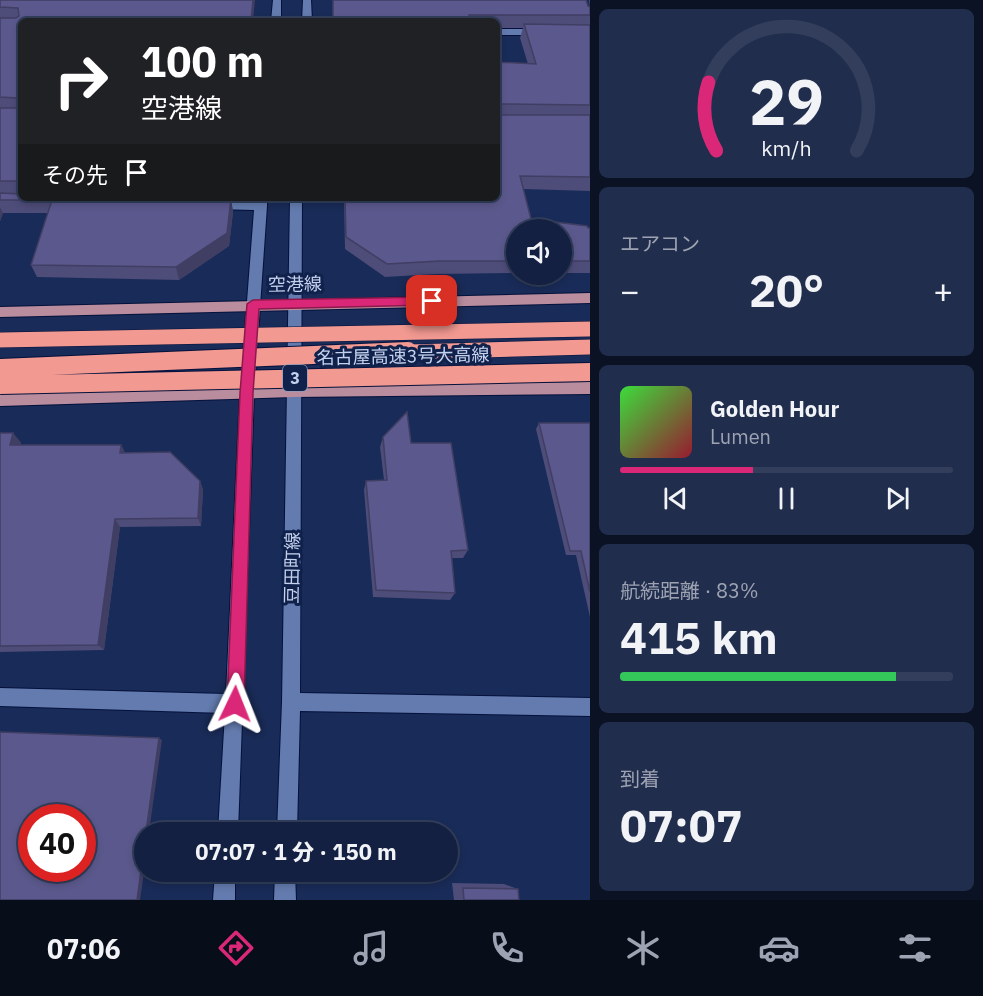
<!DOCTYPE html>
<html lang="ja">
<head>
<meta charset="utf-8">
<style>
	:root { --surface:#132042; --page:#202d4d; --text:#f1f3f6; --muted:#9da3b2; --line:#323e5b; --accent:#db2777 }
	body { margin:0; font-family:"IBM Plex Sans","Noto Sans JP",sans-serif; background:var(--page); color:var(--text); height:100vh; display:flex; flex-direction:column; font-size:22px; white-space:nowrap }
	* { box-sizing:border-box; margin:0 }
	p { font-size:20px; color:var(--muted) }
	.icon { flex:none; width:33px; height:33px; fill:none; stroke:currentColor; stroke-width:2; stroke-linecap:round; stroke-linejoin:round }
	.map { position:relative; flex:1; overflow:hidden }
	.panel { display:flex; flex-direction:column; gap:9px; padding:9px; background:#0a1224; width:393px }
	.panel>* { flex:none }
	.guide { position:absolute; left:18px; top:18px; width:482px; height:183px; border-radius:9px; box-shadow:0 3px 9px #0003,0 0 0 2px var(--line); background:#202124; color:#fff; overflow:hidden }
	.controls { position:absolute; left:506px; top:219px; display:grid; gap:12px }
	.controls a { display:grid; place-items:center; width:66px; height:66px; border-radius:50%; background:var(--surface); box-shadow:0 3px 9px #0003,0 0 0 2px var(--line); font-size:30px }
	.speed { position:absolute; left:18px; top:804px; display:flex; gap:12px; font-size:30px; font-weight:700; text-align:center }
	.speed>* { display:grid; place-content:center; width:78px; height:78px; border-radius:50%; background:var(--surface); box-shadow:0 3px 9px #0003,0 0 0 2px var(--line); line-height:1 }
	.speed .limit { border:9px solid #d22; background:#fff; color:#111 }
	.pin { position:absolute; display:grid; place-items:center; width:51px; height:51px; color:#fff; margin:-26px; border-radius:12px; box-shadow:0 3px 9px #0006 }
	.me { position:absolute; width:66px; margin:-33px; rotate:2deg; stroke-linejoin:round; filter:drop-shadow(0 0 4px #0008) }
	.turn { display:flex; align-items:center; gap:21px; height:126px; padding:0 24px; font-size:27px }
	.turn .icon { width:78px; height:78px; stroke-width:2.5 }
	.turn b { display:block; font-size:42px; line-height:51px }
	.then { display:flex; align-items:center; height:57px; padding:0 24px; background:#0003; gap:12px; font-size:22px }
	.big { font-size:45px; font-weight:800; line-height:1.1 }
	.panel .widget { flex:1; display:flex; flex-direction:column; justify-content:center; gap:9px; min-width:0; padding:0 21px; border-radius:9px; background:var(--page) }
	.panel .dial { align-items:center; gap:0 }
	.dial svg { height:156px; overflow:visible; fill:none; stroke:var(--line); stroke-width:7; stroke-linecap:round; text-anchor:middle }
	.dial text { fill:var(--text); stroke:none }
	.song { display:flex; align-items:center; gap:18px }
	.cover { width:72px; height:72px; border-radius:9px; background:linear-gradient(135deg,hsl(120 70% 55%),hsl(350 70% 35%)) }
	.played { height:6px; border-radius:3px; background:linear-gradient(90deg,var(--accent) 40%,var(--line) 40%) }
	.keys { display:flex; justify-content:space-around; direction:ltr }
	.heat { display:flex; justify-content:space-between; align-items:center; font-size:33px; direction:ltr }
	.charge { height:9px; border-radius:4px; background:linear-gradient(90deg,#34c759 83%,var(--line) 0) }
	.trip { position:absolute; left:134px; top:822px; width:324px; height:60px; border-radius:30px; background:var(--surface); box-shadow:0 3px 9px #0003,0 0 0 2px var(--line); font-weight:800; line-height:60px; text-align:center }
	.tabs { display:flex; height:96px; justify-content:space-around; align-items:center; background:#080d1a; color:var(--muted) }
	.tabs .icon { width:42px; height:42px }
	.tabs .selected { color:var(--accent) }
	.tabs b { font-size:27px; color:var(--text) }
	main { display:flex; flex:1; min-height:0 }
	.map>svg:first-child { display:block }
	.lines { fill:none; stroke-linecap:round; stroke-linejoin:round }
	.minor-casing { stroke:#04113c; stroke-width:2 }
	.major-casing { stroke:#04113c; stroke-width:2 }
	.minor { fill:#637bae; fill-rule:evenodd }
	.major { fill:#b98d9d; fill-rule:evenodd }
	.highway-bridge-far1-casing { stroke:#04113c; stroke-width:16; stroke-linecap:butt }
	.highway-bridge-casing { stroke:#04113c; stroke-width:20; stroke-linecap:butt }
	.highway-bridge-far1 { stroke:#f29991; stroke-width:15 }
	.highway-bridge { stroke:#f29991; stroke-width:18 }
	.wall { fill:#4e4c79 }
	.shaded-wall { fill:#403e63 }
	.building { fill:#5b588d; stroke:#403e63; stroke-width:1.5; fill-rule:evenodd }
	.route { fill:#db2777; stroke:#8e194d; stroke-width:1.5 }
	.labels { text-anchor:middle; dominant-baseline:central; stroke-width:6; stroke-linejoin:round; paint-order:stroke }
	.shield { fill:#10214c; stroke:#8e9dbd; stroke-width:1.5 }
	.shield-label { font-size:16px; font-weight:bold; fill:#c4d2ee }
	.street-label { font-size:18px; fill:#c4d2ee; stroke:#10214c }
</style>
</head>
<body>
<main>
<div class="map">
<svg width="590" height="900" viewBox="0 0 590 900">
	<rect width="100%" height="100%" fill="#192b58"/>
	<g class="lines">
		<defs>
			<path id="minor" d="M273 0H281V21H271Z
				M303 0H311L312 21H302Z
				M496 29H541L546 32 541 35H496Z
				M255 198H267V206L254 393 238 832H218L225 713 0 706V688L226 694 240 393 254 210 213 209 207 205 213 201 255 202Z
				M290 198H302L300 693 590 698V716L300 711 297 832H277L282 702Z
				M215 872H235V900H213Z
				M275 872H295L296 900H274Z"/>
			<path id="major" d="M590 293V303L0 317V307Z
				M590 382V394L294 397 0 406V394L294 385Z"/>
		</defs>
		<use href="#minor" class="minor-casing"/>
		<use href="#major" class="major-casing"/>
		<use href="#minor" class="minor"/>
		<use href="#major" class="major"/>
		<defs>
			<path id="highway-bridge-far1" d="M0 340 590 329
				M371 353 590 347"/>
			<path id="highway-bridge" d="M0 368 408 351
				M0 385 590 372"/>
		</defs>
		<use href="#highway-bridge-far1" class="highway-bridge-far1-casing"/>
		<use href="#highway-bridge" class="highway-bridge-casing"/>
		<use href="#highway-bridge-far1" class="highway-bridge-far1"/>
		<use href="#highway-bridge" class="highway-bridge"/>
	</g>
	<path class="wall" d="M0 0H255L21 21V198L231 199 233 212 229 246 179 280 37 277 31 265 48 213H3L0 221Z
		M333 0H586L588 6 590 7 589 0H590V191L523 189 531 219 590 228V273H561V230H516V273L436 274 385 277 345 249 344 198H496V62L528 64 520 38 523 28H496V21H333Z
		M539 423H590V617L576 555H566L536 429Z
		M0 433H13L21 443 20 445H121L125 453 200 481 203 490 201 526 120 527 104 650 0 652Z
		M383 437 411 443 468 550 463 558H452L455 593 450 600 373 597 364 490 366 481 384 480 380 447Z
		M452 883 504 884 518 889 519 900H454Z"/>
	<path class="shaded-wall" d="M253 0H255L253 21H251Z
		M231 199 233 212 229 246 179 280 176 267Z
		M0 207 3 213 0 221Z
		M13 433 21 443 18 455 10 445Z
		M121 445 126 455 120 453Z
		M200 481 203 490 201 526 198 518Z
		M115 519 120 527 104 650 98 645Z
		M159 738 162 740 149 832H146Z
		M144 848V872L140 900H137Z"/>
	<path class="building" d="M0 0H253L251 21H21V181H0V108H16L18 105 17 98 0 97V18H16L19 16 18 8 0 7Z
		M333 0H586L588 6 590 7V15H469L470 21H333Z
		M524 24 590 25V105L500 104 498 107 500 115H590V177L520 176 531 219 587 226 588 228H590V261H561V230H516V261H439L387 264 346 237 345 198H496V62L536 64Z
		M0 193 21 194V198H188L231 199 227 233 176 267 31 265 52 200H0Z
		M407 412 411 443H451L468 550 451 551 455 593 376 590 366 481 387 480 383 437Z
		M539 423H590V592L581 551H570Z
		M0 433H13L10 445H121L120 453 170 452 200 481 198 518 115 519 98 645 0 646Z
		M0 732 159 738 146 832H144V848L137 900H0ZM32 818H82V868H32Z
		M463 888 518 889 519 900H464Z"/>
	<path class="route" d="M432 297 437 301 432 305 259 309 253 393 244 704 241 710 235 712 229 710 227 704 240 393 247 304 253 300Z"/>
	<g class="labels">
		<rect class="shield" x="283" y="365" width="24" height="26" rx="4.5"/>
		<g class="shield-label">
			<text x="295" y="378">3</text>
		</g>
		<g class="street-label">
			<text transform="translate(295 284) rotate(-1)">空港線</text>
			<text transform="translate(403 356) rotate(-1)">名古屋高速3号大高線</text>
			<text transform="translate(292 568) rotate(-89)">豆田町線</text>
		</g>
	</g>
</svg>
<div class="controls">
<a><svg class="icon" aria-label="sound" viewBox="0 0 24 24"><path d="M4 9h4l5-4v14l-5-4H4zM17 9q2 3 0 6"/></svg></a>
</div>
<div class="speed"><div class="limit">40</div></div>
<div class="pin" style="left:432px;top:301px;background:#d93025"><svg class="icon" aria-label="arrive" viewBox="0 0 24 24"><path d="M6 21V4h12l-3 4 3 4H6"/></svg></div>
<svg class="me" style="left:235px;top:704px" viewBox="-20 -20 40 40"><path d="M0-17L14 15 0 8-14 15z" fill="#db2777" stroke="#fff" stroke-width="4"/></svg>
<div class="trip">07:07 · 1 分 · 150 m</div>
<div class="guide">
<div class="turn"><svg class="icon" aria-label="right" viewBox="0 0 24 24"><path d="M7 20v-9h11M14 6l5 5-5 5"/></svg><div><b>100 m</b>空港線</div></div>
<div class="then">その先<svg class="icon" aria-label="arrive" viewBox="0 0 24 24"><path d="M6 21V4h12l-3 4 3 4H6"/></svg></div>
</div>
</div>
<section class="panel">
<div class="widget dial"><svg viewBox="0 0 100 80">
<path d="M14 69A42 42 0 1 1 86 69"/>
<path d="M14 69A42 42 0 0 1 10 34" stroke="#db2777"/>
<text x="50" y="56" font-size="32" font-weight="700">29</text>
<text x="50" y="72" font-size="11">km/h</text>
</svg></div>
<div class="widget"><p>エアコン</p>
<div class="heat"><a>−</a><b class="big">20°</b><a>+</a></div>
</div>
<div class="widget">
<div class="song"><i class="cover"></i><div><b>Golden Hour</b><p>Lumen</p></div></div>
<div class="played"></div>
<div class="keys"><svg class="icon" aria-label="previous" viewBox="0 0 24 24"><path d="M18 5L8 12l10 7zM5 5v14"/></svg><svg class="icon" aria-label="pause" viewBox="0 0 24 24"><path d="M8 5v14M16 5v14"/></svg><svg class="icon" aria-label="next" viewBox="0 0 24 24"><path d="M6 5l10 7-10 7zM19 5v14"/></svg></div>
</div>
<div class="widget"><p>航続距離 · 83%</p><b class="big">415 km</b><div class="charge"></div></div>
<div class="widget"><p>到着</p><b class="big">07:07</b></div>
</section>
</main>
<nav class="tabs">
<b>07:06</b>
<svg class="icon selected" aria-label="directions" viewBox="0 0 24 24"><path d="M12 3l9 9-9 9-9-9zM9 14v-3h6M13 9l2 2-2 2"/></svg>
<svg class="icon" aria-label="music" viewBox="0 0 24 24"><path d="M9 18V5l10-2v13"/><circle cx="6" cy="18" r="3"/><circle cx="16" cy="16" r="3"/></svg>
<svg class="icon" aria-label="phone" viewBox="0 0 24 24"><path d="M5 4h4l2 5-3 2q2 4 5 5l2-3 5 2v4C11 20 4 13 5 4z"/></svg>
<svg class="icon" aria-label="climate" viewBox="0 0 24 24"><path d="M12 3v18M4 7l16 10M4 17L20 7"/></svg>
<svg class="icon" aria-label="car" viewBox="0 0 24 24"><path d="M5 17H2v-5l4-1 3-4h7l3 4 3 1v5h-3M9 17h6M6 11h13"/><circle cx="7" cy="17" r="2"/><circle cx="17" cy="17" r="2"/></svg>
<svg class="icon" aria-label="filters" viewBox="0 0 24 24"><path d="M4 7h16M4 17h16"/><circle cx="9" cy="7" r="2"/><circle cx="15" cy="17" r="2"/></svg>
</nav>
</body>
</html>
